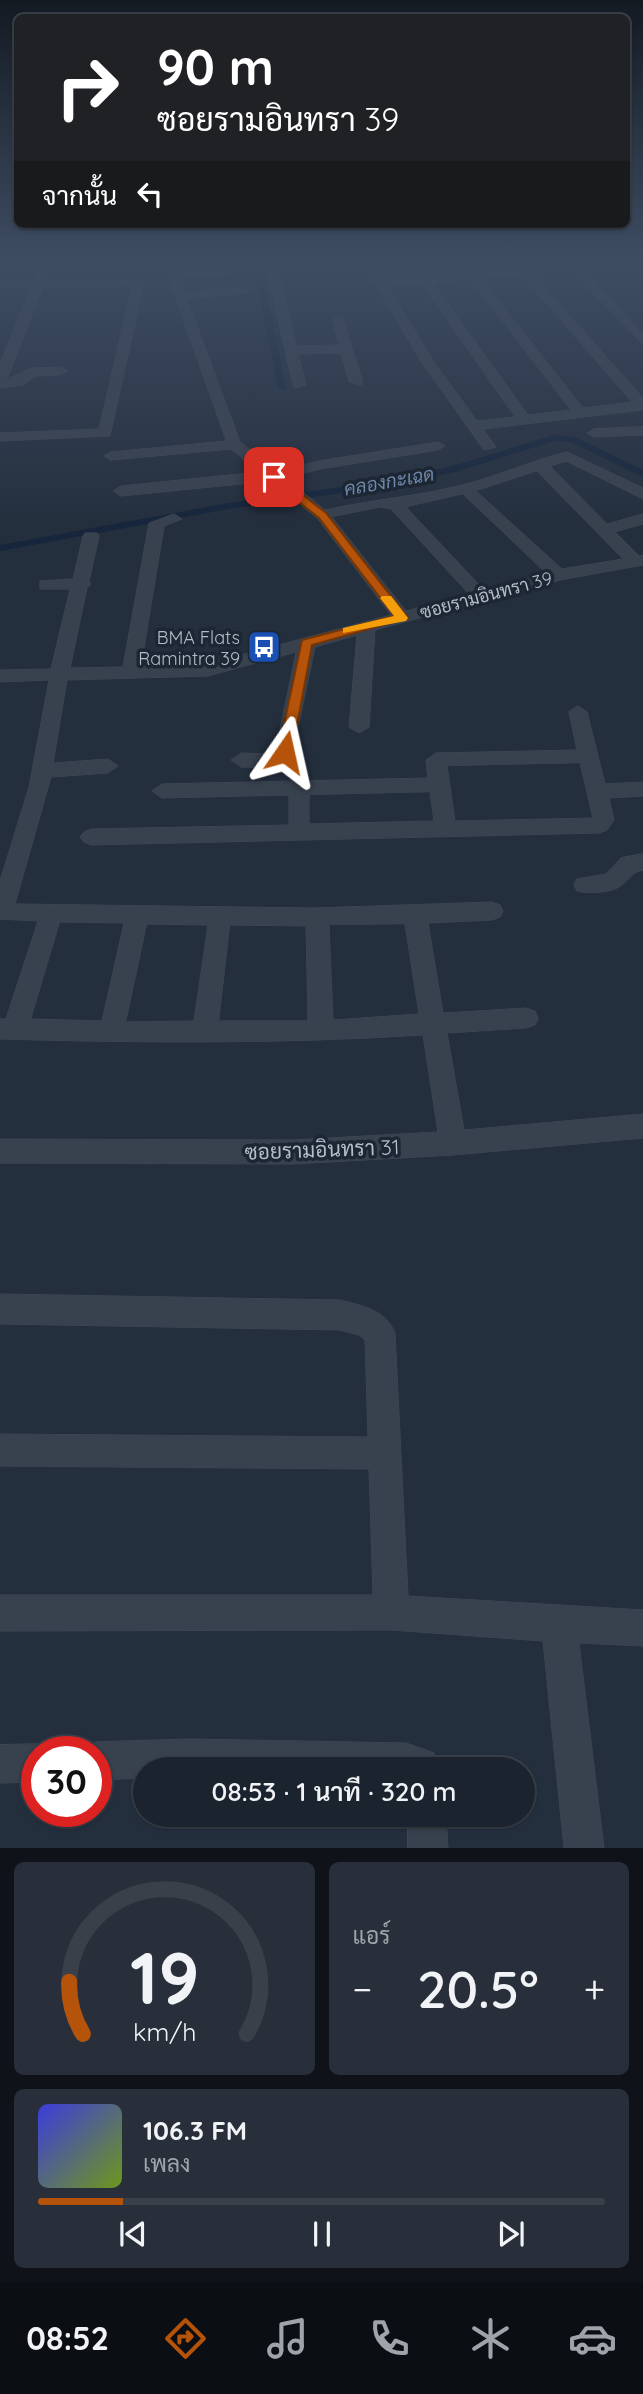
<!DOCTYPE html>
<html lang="th">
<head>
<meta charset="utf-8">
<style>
	:root { --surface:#1b232e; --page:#282f3a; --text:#f1f3f6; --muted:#a0a4aa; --line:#39404a; --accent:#b45309 }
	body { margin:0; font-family:Quicksand,Sarabun,sans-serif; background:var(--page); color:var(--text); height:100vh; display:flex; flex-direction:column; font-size:26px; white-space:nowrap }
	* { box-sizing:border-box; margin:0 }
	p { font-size:23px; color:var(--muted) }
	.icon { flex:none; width:38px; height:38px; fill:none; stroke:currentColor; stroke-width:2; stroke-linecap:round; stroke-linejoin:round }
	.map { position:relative; height:1848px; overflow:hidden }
	.drawer { display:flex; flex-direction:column; gap:14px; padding:14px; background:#0f1319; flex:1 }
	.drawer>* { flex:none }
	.banner { position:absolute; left:14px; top:14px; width:616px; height:214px; border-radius:10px; box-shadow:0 2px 5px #0004,0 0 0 2px var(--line); background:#202124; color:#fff; overflow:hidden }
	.speed { position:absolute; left:21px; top:1736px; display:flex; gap:14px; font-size:35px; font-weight:700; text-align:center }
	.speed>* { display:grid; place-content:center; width:91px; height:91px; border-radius:50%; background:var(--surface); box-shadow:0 2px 5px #0004,0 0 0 2px var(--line); line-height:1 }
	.speed .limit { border:10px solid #d22; background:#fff; color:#111 }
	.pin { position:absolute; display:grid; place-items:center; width:60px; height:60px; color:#fff; margin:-30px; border-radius:14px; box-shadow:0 4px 10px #0006 }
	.me { position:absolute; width:77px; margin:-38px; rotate:11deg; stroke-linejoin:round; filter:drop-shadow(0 0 5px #0008) }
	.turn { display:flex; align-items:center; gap:24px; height:147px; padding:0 28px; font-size:32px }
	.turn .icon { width:91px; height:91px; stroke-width:2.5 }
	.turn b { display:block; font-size:49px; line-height:60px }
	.then { display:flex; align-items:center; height:66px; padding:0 28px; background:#0003; gap:14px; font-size:26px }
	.big { font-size:52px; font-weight:600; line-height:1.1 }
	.drawer .card { flex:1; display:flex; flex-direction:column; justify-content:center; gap:10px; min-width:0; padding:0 24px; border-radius:10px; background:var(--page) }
	.drawer .dial { align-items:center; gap:0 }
	.dial svg { height:182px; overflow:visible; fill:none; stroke:var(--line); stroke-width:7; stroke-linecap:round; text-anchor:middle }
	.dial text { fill:var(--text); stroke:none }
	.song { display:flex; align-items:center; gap:21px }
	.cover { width:84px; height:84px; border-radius:10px; background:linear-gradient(135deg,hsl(240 70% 55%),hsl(80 70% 35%)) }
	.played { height:7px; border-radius:4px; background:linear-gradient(90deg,var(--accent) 15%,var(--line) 15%) }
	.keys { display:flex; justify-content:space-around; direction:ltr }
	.heat { display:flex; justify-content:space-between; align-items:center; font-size:38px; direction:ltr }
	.drawer .tiles { flex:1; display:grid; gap:14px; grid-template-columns:1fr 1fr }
	.card:last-child { grid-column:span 2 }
	.trip { position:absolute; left:133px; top:1757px; width:402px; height:70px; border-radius:35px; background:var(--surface); box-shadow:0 2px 5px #0004,0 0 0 2px var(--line); font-weight:600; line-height:70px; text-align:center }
	.tab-bar { display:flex; height:112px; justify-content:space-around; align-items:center; background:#0b0e12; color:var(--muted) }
	.tab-bar .icon { width:49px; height:49px }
	.tab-bar .selected { color:var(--accent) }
	.tab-bar b { font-size:32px; color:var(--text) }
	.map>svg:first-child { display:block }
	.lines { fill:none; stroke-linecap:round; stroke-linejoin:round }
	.canal { fill:#17263c; fill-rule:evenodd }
	.minor-casing { stroke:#414a57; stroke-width:1 }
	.minor { fill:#38414e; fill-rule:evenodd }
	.route { fill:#b45309; stroke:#753606; stroke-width:2 }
	.slow { fill:#f59e0b }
	.labels { text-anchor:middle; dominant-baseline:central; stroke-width:7; stroke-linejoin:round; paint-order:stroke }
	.far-street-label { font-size:18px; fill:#b4bcc9; stroke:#1d2633 }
	.far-poi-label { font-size:18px; fill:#b4bcc9; stroke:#1d2633; text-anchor:end }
	.far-water-label { font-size:19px; font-style:italic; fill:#6d86a8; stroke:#1d2633 }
	.street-label { font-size:21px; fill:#b4bcc9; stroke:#1d2633 }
</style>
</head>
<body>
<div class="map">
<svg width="643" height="1848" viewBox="0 0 643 1848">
	<rect width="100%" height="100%" fill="#242f3e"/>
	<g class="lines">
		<path class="canal" d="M253 264H261L286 390 278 388Z
			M554 435 575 437 643 470V477L570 442 555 441 455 472 369 489 229 509 0 551V545L229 503 369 483 453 466Z"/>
		<defs>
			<path id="minor" d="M40 264H51L45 280H138L144 283 110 436 0 441V433L99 429 132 286 43 287 7 379 32 368 61 367 67 371 61 375 35 376 23 385 0 388V364L31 287H0V281L34 280Z
				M164 264H175L177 271 240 266 246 269 240 272 180 278 185 292 246 287 252 290 246 293 187 299 240 442 277 471 319 461 438 442 445 446 438 450 320 469 286 478 325 510C370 500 413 497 458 486 496 477 530 461 567 452L643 488V499L566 461 550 466 607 524 643 514V524L615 532 639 556 643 555V565L560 580 375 630 369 727 359 733 349 727 357 635 315 647 292 757 274 768 241 767 231 760 241 753 270 754 276 749 296 652 208 676 67 680 53 763 108 759 118 766 108 773 51 777 15 904 314 908 492 902 500 905 503 911 500 917 492 920 428 923 443 1013 526 1008 535 1011 538 1018 535 1025 526 1028 447 1033 464 1130 643 1114V1138L453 1155 293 1164 0 1163V1139L293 1140 438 1132 423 1035C281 1044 141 1043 0 1039V1019H6L38 921 0 919V881L29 787 49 680 0 682V670L51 669 70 589H40V581L73 579 83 536 85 533H97L99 536 89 581 91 584 87 588 70 668 123 667 149 523 174 514 182 519 164 526 141 666 208 664 391 615 317 518 271 481 121 496 113 491 121 486 259 472 231 449 111 460 104 456 111 452 226 441ZM537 471 623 559 562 569 476 491ZM463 494 546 573 484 590 406 507ZM381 507 391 509 469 594 406 611 332 517ZM60 922 124 923 102 1021 31 1019ZM147 924 208 925 194 1021 126 1022ZM405 924 419 1014 333 1020 329 925ZM230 925 306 926 308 1021H219Z
				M266 264H277L296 346 339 345 332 319 342 316 363 382 361 385 349 382 341 353 298 354 306 385 294 388Z
				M364 264H375L384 280 418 277 409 264H420L428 276 466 273 461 267 465 264 471 265 476 272 515 268 513 264 527 267 596 264 581 268 643 333V344L570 269 532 273 643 398V410L483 429 496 447 484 450 422 363ZM521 274 632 402 583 408 481 278ZM470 279 571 410 528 415 433 283ZM422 284 515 417 477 421 434 362 388 287Z
				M628 264H639L643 268V278Z
				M643 427V435L594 437 587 433 594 429Z
				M578 706 587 712 605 784 643 782V796L609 798 614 820 607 830 600 833 91 845 84 842 80 837 84 832 91 829 289 825V795L162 798 152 791 162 784 428 778 426 760 436 753 577 750 569 712ZM580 763 593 818 455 821 447 766ZM430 792 434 821 309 824V795Z
				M643 854V870C631 872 629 881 619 887 609 893 588 894 577 891L574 885 577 879 606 874 621 858Z
				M0 1294 340 1300C363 1306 385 1309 395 1333L408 1596 643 1610V1646L579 1643 604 1848H564L543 1641 391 1630 0 1631V1595H373L369 1469 0 1466V1434L368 1437 365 1340 359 1335 340 1330 0 1324Z
				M190 1739 406 1743 434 1753 441 1769H145V1778L96 1780V1752H81L83 1748 96 1742Z
				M37 1744 51 1752H37V1782L0 1783V1745Z
				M408 1815H446L448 1848H408Z"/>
		</defs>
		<use href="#minor" class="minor-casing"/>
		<use href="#minor" class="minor"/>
	</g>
	<linearGradient id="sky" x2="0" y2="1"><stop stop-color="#141a22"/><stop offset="0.5" stop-color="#3f4d63"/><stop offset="1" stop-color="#3f4d63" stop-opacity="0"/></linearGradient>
	<rect width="643" height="523" fill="url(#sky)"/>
	<path class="route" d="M270 475H277L326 513 408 618 312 645 292 752 285 757 278 752 302 640 394 616 319 518 270 479Z"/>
	<path class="slow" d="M382 596H391L408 618 406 621 343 633V628L394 616 380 598Z"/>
	<defs>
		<symbol id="bus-square" viewBox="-11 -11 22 22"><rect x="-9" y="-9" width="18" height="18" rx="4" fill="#1a4fb4" stroke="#1d2633"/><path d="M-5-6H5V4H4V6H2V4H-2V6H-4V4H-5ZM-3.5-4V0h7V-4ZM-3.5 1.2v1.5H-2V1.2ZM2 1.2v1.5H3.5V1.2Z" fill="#fff"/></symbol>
	</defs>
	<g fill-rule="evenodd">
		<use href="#bus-square" x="245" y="628" width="38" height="38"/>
	</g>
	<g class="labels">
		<g class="far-street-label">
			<text transform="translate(486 595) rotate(-15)">ซอยรามอินทรา 39</text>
		</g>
		<g class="far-poi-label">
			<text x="240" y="637">BMA Flats<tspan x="240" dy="21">Ramintra 39</tspan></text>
		</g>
		<g class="far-water-label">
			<text transform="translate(389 481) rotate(-10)">คลองกะเฉด</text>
		</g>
		<g class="street-label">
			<text transform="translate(322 1149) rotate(-2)">ซอยรามอินทรา 31</text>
		</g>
	</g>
</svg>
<div class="speed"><div class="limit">30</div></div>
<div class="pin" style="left:274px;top:477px;background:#d93025"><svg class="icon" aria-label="arrive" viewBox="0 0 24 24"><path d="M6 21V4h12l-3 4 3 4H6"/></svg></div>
<svg class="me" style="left:285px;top:752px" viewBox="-20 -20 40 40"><path d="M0-17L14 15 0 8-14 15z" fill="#b45309" stroke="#fff" stroke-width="4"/></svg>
<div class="trip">08:53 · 1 นาที · 320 m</div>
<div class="banner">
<div class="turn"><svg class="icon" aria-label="right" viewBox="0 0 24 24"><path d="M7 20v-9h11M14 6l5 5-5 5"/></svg><div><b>90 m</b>ซอยรามอินทรา 39</div></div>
<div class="then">จากนั้น<svg class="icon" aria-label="left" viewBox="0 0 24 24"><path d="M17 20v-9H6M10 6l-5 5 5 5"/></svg></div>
</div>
</div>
<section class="drawer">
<div class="tiles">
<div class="card dial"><svg viewBox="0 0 100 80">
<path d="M14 69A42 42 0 1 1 86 69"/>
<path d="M14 69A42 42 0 0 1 8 46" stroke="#b45309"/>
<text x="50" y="56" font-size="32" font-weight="700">19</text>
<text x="50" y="72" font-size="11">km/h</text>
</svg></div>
<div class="card"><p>แอร์</p>
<div class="heat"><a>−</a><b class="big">20.5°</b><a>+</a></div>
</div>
<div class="card">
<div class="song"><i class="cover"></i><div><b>106.3 FM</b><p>เพลง</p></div></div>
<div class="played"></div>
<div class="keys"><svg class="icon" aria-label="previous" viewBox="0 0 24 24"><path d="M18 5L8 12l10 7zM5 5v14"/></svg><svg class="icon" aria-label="pause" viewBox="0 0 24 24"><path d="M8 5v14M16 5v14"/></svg><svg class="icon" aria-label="next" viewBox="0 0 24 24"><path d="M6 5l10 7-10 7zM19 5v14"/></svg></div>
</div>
</div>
</section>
<nav class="tab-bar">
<b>08:52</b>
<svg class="icon selected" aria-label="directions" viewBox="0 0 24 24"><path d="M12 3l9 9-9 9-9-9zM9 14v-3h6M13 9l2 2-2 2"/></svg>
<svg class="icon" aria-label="music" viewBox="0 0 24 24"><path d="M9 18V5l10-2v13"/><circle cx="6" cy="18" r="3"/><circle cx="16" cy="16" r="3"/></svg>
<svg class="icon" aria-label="phone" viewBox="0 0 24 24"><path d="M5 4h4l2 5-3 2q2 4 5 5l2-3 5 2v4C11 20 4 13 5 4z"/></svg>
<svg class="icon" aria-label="climate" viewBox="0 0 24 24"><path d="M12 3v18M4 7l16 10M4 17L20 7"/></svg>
<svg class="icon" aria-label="car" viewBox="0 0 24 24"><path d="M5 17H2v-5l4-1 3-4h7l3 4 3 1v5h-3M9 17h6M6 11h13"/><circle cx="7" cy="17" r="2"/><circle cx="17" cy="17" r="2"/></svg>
</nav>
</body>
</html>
